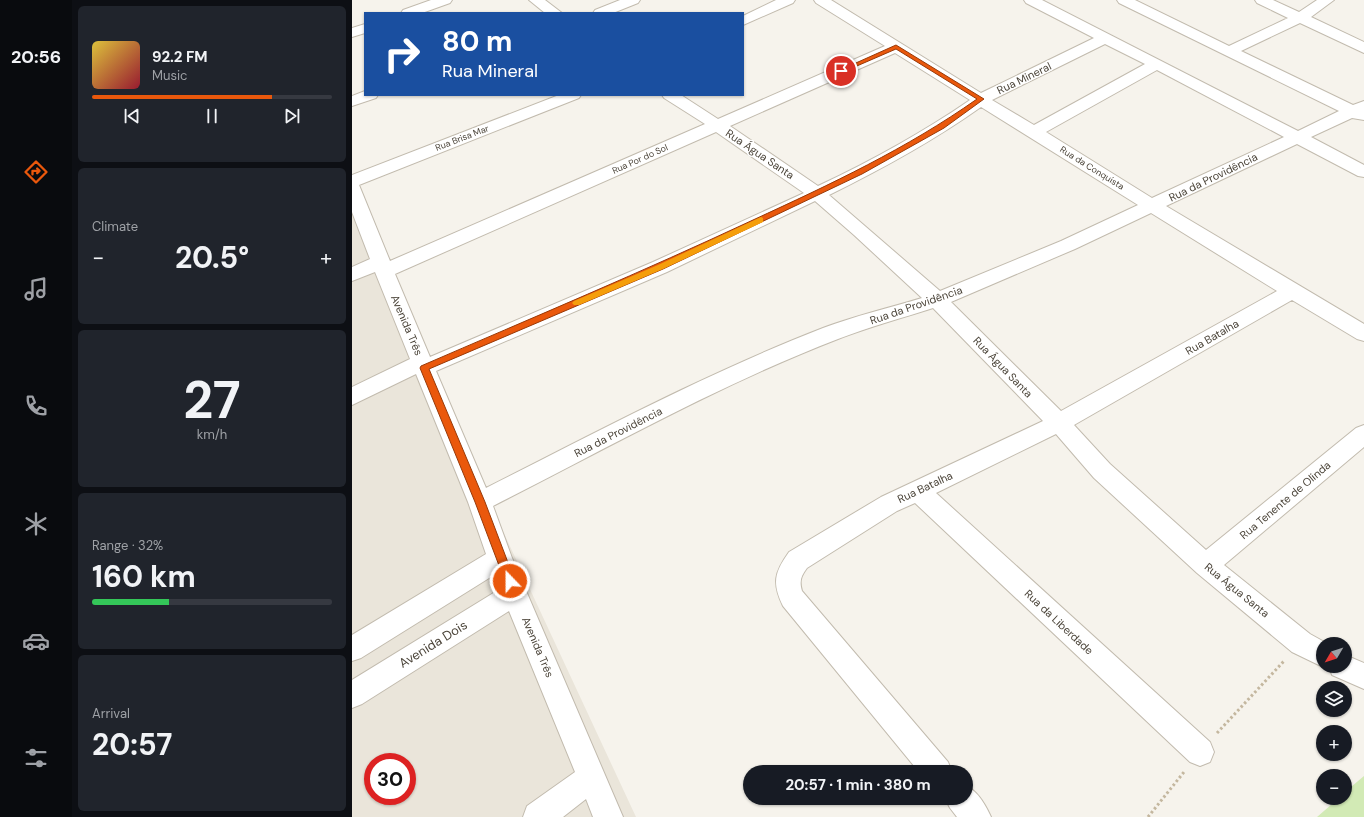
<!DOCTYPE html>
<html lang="en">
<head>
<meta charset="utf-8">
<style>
	:root { --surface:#171b24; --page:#20242c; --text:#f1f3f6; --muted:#9ea1a6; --line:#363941; --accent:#ea580c }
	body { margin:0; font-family:"DM Sans",sans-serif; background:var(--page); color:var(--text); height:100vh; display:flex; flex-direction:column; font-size:15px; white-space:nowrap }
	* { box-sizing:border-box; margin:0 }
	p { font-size:13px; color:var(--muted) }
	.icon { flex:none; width:22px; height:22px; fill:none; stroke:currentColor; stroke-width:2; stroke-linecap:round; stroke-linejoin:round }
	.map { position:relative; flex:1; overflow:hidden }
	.drawer { display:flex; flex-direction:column; gap:6px; padding:6px; background:#0d0f14; width:280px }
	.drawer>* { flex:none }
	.hud { position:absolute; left:12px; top:12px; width:380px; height:84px; border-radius:0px; box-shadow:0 1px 3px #0004; background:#1a4fa0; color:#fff; overflow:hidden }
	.needle { width:26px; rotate:231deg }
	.controls { position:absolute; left:964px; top:637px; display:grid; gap:8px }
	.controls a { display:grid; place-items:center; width:36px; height:36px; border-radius:50%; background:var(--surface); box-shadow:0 1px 3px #0004; font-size:20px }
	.speed { position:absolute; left:12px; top:753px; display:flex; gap:8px; font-size:20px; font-weight:700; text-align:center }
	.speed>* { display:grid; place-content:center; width:52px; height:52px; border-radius:50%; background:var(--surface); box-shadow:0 1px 3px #0004; line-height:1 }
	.speed .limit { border:6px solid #d22; background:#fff; color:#111 }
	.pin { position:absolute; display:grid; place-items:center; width:34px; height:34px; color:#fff; margin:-17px; border:2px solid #fff; border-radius:50%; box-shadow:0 1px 4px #0007 }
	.me { position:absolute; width:44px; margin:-22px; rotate:338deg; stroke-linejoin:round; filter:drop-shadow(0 0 3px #0008) }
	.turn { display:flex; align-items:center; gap:14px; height:84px; padding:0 12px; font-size:18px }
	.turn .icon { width:52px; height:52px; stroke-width:2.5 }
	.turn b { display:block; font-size:28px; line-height:34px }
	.big { font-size:30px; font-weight:700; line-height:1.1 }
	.drawer .tile { flex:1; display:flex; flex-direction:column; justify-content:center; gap:6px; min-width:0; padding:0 14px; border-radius:6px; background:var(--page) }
	.drawer .dial { align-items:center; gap:0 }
	.dial b { font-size:52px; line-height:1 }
	.song { display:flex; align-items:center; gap:12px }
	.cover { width:48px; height:48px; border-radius:6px; background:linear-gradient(135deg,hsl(50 70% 55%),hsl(350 70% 35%)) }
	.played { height:4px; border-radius:2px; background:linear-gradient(90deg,var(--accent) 75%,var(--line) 75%) }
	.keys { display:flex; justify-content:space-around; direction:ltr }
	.heat { display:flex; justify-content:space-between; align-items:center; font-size:22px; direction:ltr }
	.charge { height:6px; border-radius:3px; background:linear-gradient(90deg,#34c759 32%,var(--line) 0) }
	.trip { position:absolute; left:391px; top:765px; width:230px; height:40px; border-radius:20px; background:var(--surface); box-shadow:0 1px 3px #0004; font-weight:700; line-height:40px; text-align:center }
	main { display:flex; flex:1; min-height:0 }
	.dock { display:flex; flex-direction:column; width:72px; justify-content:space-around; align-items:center; background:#090b0e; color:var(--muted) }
	.dock .icon { width:28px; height:28px }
	.dock .selected { color:var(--accent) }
	.dock b { font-size:18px; color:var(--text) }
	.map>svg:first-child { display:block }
	.residential { fill:#eae5da; fill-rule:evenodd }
	.green { fill:#d2eab5 }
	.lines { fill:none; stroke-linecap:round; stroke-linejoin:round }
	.minor-casing { stroke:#c2bbae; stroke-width:2 }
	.path { stroke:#c4b79f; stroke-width:3; stroke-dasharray:2.5 2.5; stroke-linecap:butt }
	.minor { fill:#fff; fill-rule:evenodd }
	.route { fill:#ea580c; stroke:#983908 }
	.slow { fill:#f59e0b }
	.labels { text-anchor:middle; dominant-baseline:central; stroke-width:3; stroke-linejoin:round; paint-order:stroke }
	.far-street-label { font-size:9px; fill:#4b4439; stroke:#fff }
	.street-label { font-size:11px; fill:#4b4439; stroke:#fff }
	.near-street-label { font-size:13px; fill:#4b4439; stroke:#fff }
</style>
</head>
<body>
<main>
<nav class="dock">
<b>20:56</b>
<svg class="icon selected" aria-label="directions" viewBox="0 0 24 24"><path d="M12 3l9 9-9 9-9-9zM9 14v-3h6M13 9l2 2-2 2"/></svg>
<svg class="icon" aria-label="music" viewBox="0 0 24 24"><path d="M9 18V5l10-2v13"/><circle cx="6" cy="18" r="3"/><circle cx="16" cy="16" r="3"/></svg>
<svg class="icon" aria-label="phone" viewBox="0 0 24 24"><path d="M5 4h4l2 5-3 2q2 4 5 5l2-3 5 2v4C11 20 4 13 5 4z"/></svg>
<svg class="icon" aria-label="climate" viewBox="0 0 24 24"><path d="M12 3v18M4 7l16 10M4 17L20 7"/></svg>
<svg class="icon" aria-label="car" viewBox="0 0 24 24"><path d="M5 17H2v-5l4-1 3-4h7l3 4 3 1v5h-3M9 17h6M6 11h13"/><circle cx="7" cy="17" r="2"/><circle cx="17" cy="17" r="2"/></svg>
<svg class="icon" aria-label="filters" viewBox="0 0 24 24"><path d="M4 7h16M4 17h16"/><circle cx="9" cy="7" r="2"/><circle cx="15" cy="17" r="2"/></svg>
</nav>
<section class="drawer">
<div class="tile">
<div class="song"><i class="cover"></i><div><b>92.2 FM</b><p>Music</p></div></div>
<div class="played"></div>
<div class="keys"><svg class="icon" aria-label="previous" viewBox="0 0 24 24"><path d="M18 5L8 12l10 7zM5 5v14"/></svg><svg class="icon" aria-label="pause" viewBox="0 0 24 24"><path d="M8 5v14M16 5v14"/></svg><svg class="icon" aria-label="next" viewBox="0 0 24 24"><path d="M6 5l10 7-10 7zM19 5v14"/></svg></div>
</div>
<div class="tile"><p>Climate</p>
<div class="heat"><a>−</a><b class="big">20.5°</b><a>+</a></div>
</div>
<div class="tile dial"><b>27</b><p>km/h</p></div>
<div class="tile"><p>Range · 32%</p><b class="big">160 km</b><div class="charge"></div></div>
<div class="tile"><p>Arrival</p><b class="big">20:57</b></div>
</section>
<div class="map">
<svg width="1012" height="817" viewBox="0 0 1012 817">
	<rect width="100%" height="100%" fill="#f6f3ec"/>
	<path class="residential" d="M0 207 284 817H0ZM21 762H55V796H21Z"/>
	<path class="green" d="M1012 776V817H965L987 798H993V792Z"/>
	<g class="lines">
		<defs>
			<path id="minor" d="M79 0H100L98 3 70 13H49L51 10Z
				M177 0H193L210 13H193Z
				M268 0H288L286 3 261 13H241L243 10Z
				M424 0H443L441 3 391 25V16Z
				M462 0H479L629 93 742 38 674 3 672 0H690L946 131 987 111 767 3 765 0H783L877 46 936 18 905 3 903 0H921L947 12 965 0H982L959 17 1012 42V53L948 23 889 51 1001 105 1012 101V120L1000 118 959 137 1012 165V177L1006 176 945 144 814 206 1012 324V341L1005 339 940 300 722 425 758 464 854 550 1004 428 1012 425V447L872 565 958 634 976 644H971V666H975L971 667 940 652 845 573 742 478 704 434 584 493 858 742 862 752 858 762 848 766 838 762 563 503 545 511 455 568C449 576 447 581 450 591L596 762 600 772H567L431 606C420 583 422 573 437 552L529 497 691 421 581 308C550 318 517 327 486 339 367 385 255 448 141 506L160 558 271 817H241L234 799 211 817H171L175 806 223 772 157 611 10 704 0 708V680L148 589 142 575 9 658 0 661V635L134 554 116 502 64 374 0 405V387L58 359 23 272 0 281V267L18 259 0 212V175L207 95H229L227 98 7 185 38 261 353 124 312 98 310 95H329L366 119 533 46 464 3ZM753 44 793 64 682 125 640 100ZM543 53 618 100C570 133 519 161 466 186L378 126ZM805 70 932 137 800 198 694 132ZM629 107 786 205 709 241 588 291 477 195C530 169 581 141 629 107ZM364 132 452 193 301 262 78 357 43 274ZM463 201 502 235 570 298C537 308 503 316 471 328 355 373 245 432 134 488L84 371 315 272ZM799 213 925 291 709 411 599 302 723 249Z
				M13 24V33L0 37V28Z
				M13 91V95H26L24 98 0 106V96Z
				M993 655 1012 663V689L980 675 977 666H993Z
				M614 786C626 791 634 806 639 817H605L598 808 593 798H614Z"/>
		</defs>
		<use href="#minor" class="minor-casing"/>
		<path class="path" d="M865 733 932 661
			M796 817 832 772"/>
		<use href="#minor" class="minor"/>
	</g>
	<path class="route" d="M544 45 632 99 592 128 510 174 311 269 77 369 133 502 163 581 161 584 158 586 154 584 123 502 68 368 69 366C180 318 292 271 401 220 479 184 554 149 625 99L544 49 491 72 486 71Z"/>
	<path class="slow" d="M409 217 411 218V222L311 269 227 305H222L220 303 222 301 306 265Z"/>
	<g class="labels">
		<g class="far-street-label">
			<text transform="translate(110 138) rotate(-21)">Rua Brisa Mar</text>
			<text transform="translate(288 159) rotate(-24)">Rua Por do Sol</text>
			<text transform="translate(740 168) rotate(32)">Rua da Conquista</text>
		</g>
		<g class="street-label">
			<text transform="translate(672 78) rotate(-26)">Rua Mineral</text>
			<text transform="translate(408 154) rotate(34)">Rua Água Santa</text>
			<text transform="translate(861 177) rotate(-26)">Rua da Providência</text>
			<text transform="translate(564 305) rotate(-19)">Rua da Providência</text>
			<text transform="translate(55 325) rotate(67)">Avenida Três</text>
			<text transform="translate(860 337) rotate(-30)">Rua Batalha</text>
			<text transform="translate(651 367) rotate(46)">Rua Água Santa</text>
			<text transform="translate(266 432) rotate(-27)">Rua da Providência</text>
			<text transform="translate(573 487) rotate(-25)">Rua Batalha</text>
			<text transform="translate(933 500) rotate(-40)">Rua Tenente de Olinda</text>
			<text transform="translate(885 590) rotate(39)">Rua Água Santa</text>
			<text transform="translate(707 622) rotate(43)">Rua da Liberdade</text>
			<text transform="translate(186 647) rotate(67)">Avenida Três</text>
		</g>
		<g class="near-street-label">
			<text transform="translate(81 644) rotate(-32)">Avenida Dois</text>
		</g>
	</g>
</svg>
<div class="controls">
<a><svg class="needle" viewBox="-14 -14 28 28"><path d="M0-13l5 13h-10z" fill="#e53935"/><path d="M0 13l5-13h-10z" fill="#9ea1a6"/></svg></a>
<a><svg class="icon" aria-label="layers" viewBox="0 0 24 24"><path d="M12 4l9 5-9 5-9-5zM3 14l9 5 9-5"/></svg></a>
<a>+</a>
<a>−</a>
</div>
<div class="speed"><div class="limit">30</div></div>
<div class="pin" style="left:489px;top:71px;background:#d93025"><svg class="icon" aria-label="arrive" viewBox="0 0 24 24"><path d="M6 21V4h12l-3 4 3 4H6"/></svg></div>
<svg class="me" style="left:158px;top:581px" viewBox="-20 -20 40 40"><circle r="17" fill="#ea580c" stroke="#fff" stroke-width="3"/><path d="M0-11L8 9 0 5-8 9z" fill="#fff"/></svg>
<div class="trip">20:57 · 1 min · 380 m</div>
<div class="hud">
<div class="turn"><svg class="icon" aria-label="right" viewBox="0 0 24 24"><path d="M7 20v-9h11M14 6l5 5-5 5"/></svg><div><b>80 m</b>Rua Mineral</div></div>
</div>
</div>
</main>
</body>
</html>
